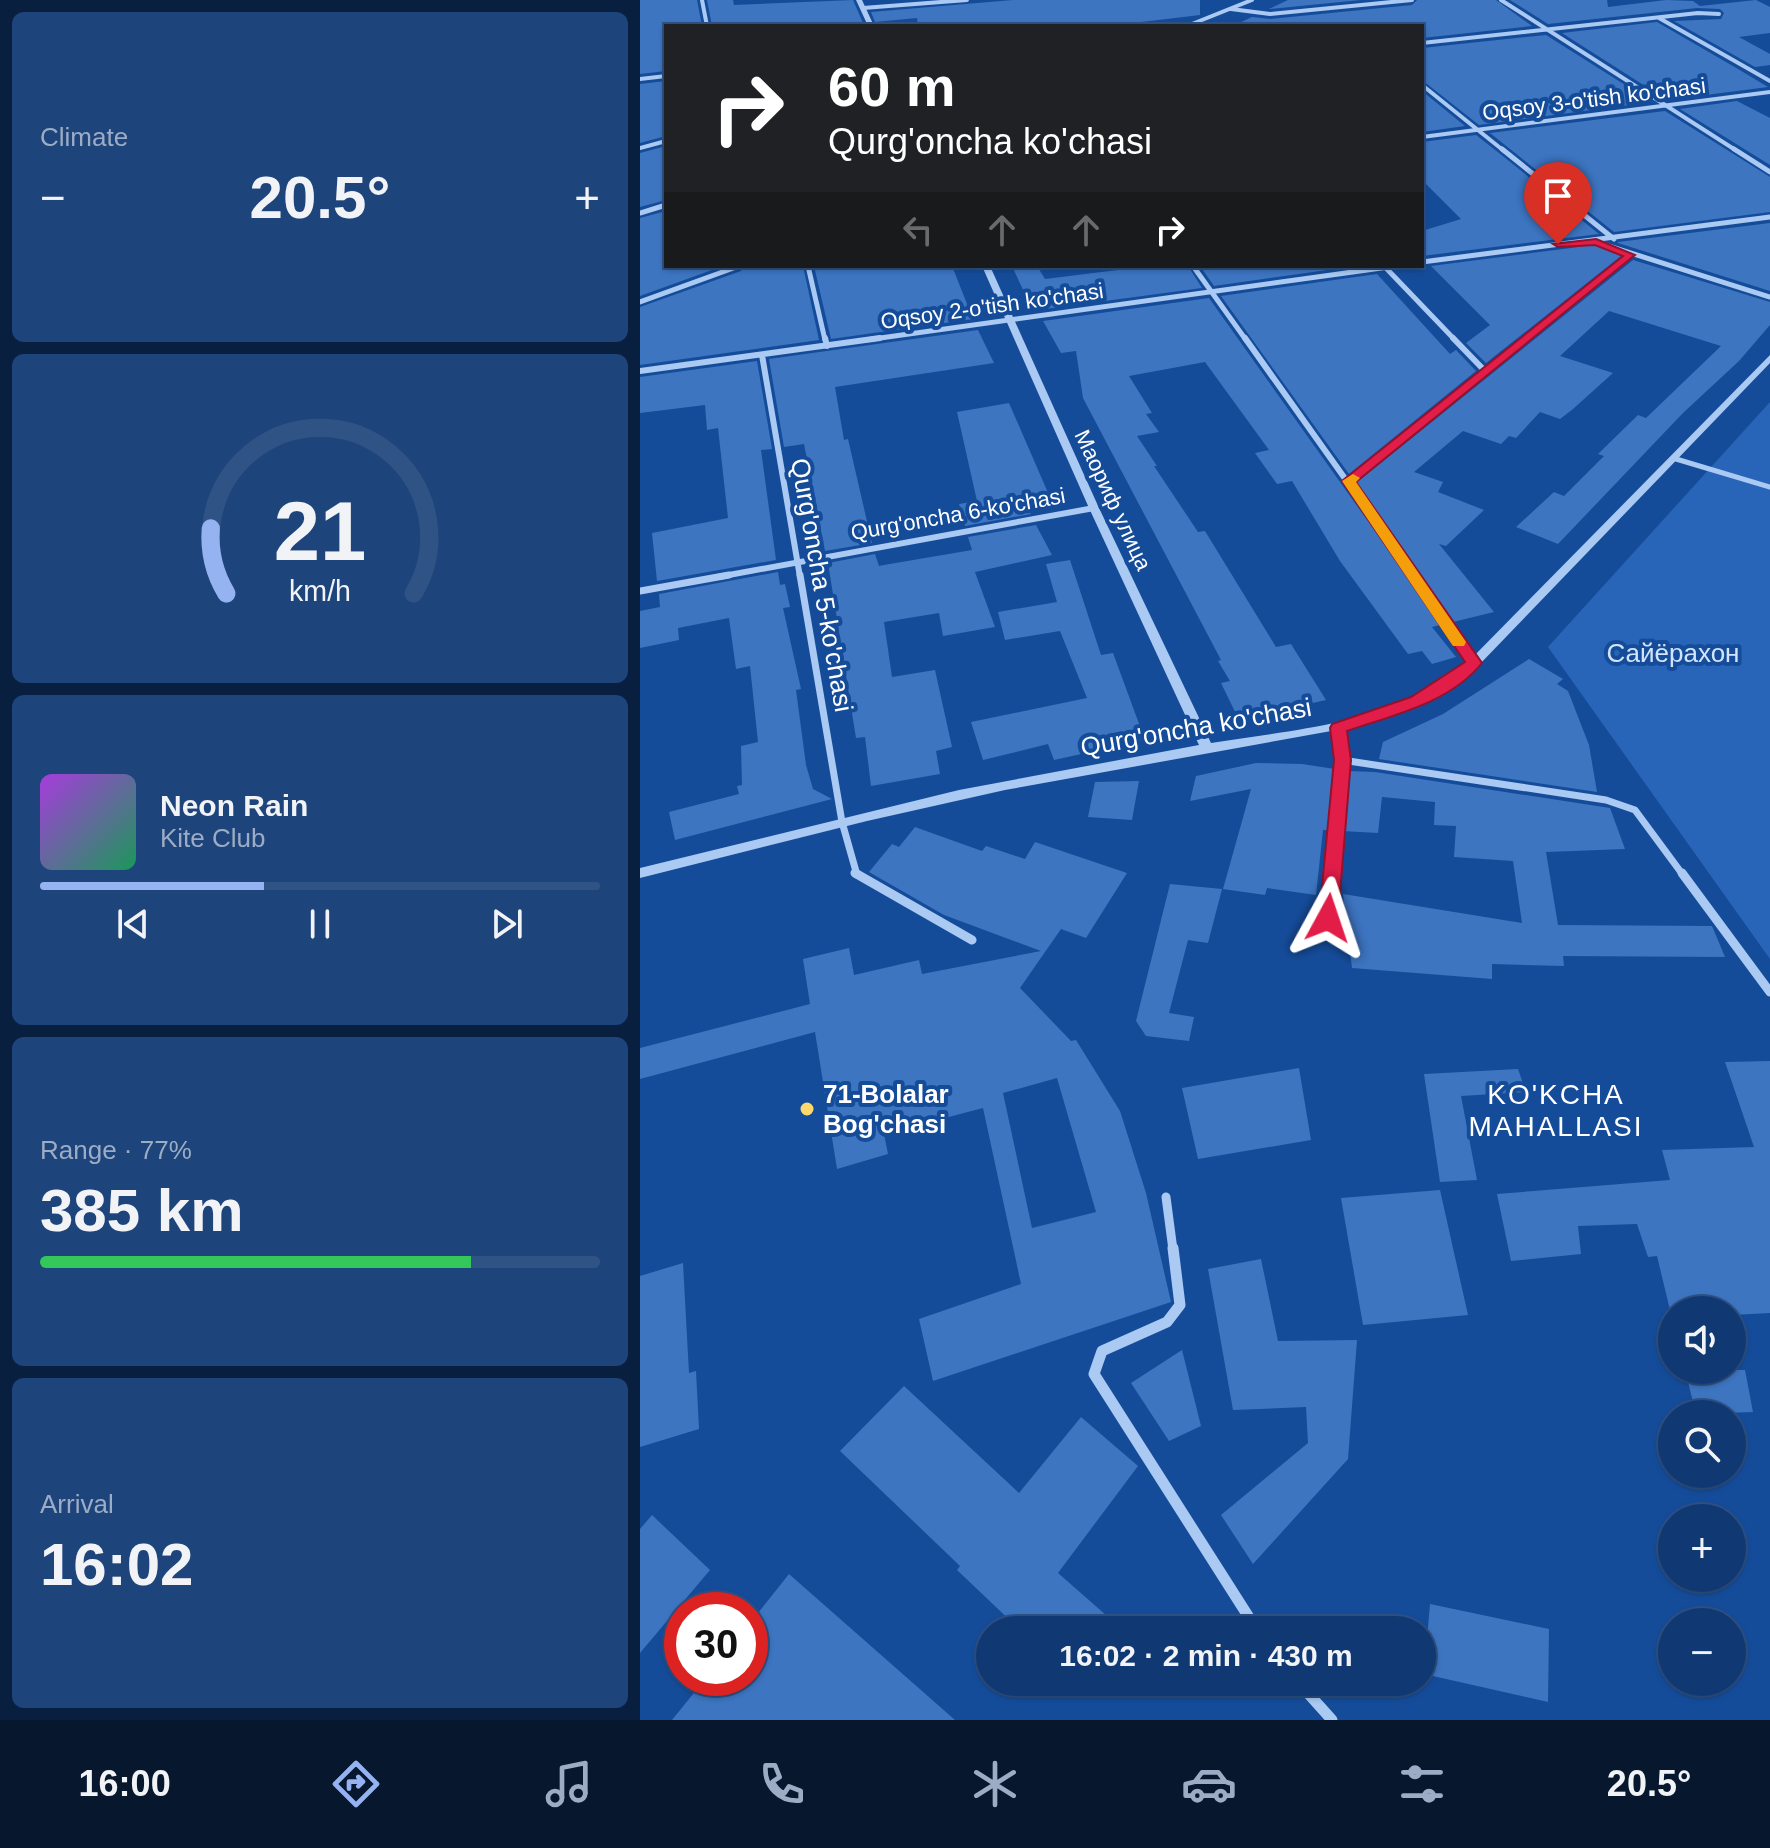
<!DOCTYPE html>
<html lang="en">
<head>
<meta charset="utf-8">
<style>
	:root { --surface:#103974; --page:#1e447c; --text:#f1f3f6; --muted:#9cacc5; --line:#305386; --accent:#95b2f1 }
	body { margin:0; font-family:Arial,sans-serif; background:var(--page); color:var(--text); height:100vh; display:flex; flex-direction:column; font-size:30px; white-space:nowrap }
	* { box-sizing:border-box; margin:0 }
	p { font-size:26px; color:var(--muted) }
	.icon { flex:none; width:44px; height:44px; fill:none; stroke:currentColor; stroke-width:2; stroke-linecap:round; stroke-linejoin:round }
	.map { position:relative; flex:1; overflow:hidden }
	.drawer { display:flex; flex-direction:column; gap:12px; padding:12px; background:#091f40; width:640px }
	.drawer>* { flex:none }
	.top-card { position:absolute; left:24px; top:24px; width:760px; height:244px; border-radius:0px; box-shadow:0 2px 6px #0004,0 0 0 2px var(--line); background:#202124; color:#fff; overflow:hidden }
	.tools { position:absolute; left:1018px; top:1296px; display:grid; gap:16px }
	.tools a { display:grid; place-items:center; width:88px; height:88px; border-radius:50%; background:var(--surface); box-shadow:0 2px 6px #0004,0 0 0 2px var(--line); font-size:40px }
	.speed { position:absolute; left:24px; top:1592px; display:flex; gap:16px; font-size:40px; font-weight:700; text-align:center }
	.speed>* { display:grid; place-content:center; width:104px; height:104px; border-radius:50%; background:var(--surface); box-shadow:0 2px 6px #0004,0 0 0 2px var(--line); line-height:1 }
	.speed .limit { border:12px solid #d22; background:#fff; color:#111 }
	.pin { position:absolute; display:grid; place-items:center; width:68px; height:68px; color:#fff; margin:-82px -34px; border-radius:50% 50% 50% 0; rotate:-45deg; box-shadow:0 0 8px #0007 }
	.pin .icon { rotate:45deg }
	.me { position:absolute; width:88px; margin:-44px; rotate:5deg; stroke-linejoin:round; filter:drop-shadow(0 0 6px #0008) }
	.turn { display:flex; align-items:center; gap:28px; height:168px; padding:0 32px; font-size:36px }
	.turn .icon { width:104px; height:104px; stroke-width:2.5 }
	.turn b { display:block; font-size:56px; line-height:68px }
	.lanes { display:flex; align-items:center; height:76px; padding:0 32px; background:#0003; justify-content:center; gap:40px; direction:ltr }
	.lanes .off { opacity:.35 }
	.big { font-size:60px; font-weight:700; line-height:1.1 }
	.drawer .tile { flex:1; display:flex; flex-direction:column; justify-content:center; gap:12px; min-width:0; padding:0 28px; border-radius:12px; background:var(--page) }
	.drawer .dial { align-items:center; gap:0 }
	.dial svg { height:208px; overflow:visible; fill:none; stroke:var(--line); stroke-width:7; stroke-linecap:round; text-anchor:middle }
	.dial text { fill:var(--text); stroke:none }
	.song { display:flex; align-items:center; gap:24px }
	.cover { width:96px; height:96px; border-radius:12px; background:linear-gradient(135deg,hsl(280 70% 55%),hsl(150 70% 35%)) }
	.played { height:8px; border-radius:4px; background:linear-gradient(90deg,var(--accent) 40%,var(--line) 40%) }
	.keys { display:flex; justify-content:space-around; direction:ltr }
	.heat { display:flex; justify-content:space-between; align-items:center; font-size:44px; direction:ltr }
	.charge { height:12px; border-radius:6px; background:linear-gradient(90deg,#34c759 77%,var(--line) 0) }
	.trip { position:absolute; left:336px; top:1616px; width:460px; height:80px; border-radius:40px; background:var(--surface); box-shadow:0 2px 6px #0004,0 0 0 2px var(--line); font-weight:700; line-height:80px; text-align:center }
	.tab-bar { display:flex; height:128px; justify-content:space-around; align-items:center; background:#06172e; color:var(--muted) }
	.tab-bar .icon { width:56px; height:56px }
	.tab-bar .on { color:var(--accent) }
	.tab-bar b { font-size:36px; color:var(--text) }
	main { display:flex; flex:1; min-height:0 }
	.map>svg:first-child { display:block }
	.green { fill:#2865b8 }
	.building { fill:#3d75c1; fill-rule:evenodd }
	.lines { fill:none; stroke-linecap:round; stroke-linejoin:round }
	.pedestrian { stroke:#aac9f3; stroke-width:5 }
	.minor-far5 { stroke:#aac9f3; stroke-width:4 }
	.minor-far4 { stroke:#aac9f3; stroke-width:5 }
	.minor-far3 { stroke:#aac9f3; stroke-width:6 }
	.minor-far2 { stroke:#aac9f3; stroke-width:7 }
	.minor-far1 { stroke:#aac9f3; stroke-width:9 }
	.minor { stroke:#aac9f3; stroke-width:11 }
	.tertiary { fill:#aac9f3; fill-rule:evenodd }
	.route { fill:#e11d48; stroke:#92132f; stroke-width:2 }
	.slow { fill:#f59e0b }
	.poi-dot { fill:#ffd86b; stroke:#154c9a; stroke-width:3 }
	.labels { text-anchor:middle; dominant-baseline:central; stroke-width:8; stroke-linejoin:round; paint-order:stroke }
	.far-street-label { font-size:22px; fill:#fff; stroke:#154c9a }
	.street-label { font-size:26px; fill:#fff; stroke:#154c9a }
	.park-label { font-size:26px; fill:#d2e4fd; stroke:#154c9a }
	.poi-label { font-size:26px; font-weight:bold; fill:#fff; stroke:#154c9a; text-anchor:start }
	.neighbourhood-label { font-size:28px; letter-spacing:2px; fill:#fff; stroke:#154c9a }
</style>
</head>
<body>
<main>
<section class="drawer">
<div class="tile"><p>Climate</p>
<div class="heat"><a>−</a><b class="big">20.5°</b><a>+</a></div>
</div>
<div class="tile dial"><svg viewBox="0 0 100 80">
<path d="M14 69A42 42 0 1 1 86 69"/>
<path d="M14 69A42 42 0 0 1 8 44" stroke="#95b2f1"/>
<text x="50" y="56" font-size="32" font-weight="700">21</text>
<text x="50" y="72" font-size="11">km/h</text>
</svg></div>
<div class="tile">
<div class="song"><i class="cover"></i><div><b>Neon Rain</b><p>Kite Club</p></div></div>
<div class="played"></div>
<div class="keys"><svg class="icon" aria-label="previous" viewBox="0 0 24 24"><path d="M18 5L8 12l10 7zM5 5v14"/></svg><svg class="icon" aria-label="pause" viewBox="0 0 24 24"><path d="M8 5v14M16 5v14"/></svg><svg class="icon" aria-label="next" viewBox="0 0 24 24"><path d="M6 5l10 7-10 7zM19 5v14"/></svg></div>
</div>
<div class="tile"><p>Range · 77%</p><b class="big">385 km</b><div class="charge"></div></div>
<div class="tile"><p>Arrival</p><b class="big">16:02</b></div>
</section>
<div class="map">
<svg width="1130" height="1720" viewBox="0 0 1130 1720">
	<rect width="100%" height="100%" fill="#154c9a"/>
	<path class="green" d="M1130 402V959L908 647Z"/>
	<path class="building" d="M0 0H57L62 26H26V71L0 74Z
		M67 0H93L94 5 213 0 223 23 72 26Z
		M373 0H560V15L468 26H278L277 18 235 22 231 12Z
		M648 0H721L629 9Z
		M777 0H856L892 26 782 38V26L595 25 612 17 630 19 772 5Z
		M870 0H967L968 7 1026 0 1053 1 1060 6 1116 0 1130 7V33L1099 37 1130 54V65L1115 67 1034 21 1081 19 1084 13 1080 9 1057 8 908 24Z
		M1017 22 1098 69 1128 87 1027 100 922 33Z
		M906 35 1012 102 839 125 782 80V48Z
		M26 81V136L0 143V84Z
		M782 91 825 126 782 132Z
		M1097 101 1130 118V165L1040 109Z
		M1025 111 1130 177V212L974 232 850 133Z
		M836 135 859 153 959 234 782 256V231L821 219 782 180V142Z
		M26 146V200L0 207V153Z
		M26 211V266H83L0 296V218Z
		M1130 223V291L978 243V242Z
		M954 245 981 256 846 363 826 343 850 325 791 266Z
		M993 260 1130 302V325L1099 361 1043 413 918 544 876 527 914 492 924 496 964 456 958 454 998 415 1006 418 1081 346 969 311 920 356 973 373 933 409 920 419 900 412 876 438 869 436 861 444 823 431 774 472 803 482 798 492 844 510 806 546 799 544 854 612 813 622 716 483Z
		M104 266H163L179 340 0 365V307L101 271Z
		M174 266H312L333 319 191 339Z
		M372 266H397L405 279 510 266H548L562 288 398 310 391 307Z
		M560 266H716L574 286Z
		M737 274 810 354 816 350 836 371 709 474 581 296Z
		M569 298 767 576 800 625 792 627 816 657 792 664 782 651 768 654 700 561 652 481 637 484 615 453 629 450 565 362 489 376 512 413 506 414 519 432 497 436 517 466H514L558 532 565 531 636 647 651 644 686 700 599 720 581 683 590 681 578 661 581 660 443 398 436 351 421 353 403 321Z
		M338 330 354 363 195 387 204 440 208 439 232 543 185 551 164 444 144 447 129 359Z
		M117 361 132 449 121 450 136 560 17 581 12 533 88 518 78 428 67 430 65 405 0 413V377Z
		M369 403 412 502 387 506 391 514 325 526 319 504 337 501 317 412Z
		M396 525 412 555 335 572 355 627 303 636 299 613 244 622 252 677 295 670 312 747 296 751 300 774 231 786 225 737 216 738 188 563 235 554 239 566 244 565 332 550 328 537Z
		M430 560 461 655 473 653 505 740 414 760 408 744 343 760 331 722 447 698 420 631 365 640 358 612 417 602 406 564Z
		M138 572 140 585 145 584 150 607 143 608 161 689 156 690 166 765 173 789 192 799 35 840 29 812 99 794 97 786 102 785 101 746 118 742 110 666 96 669 89 618 38 628 39 640 0 648V611L20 607 19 594Z
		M889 659 923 679 917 684 928 691 949 745 957 792 739 759 743 742 803 714Z
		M616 763 662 764 695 769 689 830H683L676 895 627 888 625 895 583 889 611 789 550 801 556 776Z
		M708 771 735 772 970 808 985 849 906 852 918 925 1072 926 1085 957 923 956 924 966 852 964V979L712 968 703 894 882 923 873 861 814 857 816 826 794 825 795 802 742 797 738 833 702 831Z
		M499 781 492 820 448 817 455 782Z
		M275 827 342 851 346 846 385 859 395 842 487 873 446 938 421 929 380 988 431 1041 436 1040 480 1111 506 1193 531 1302 293 1381 279 1319 381 1284 343 1108 244 1134 248 1154 197 1169 175 1032 0 1079V1048L170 1004 163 959 209 948 214 975 279 960 282 974 401 951 304 915 229 872 252 844 259 847ZM417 1078 456 1212 392 1228 363 1093Z
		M530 884 582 889 568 943 548 940 529 1013 554 1017 549 1041 506 1036 496 1021Z
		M1130 1061V1313L1092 1315V1310H1030L1017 1256 1008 1257 997 1224 938 1226 941 1254 871 1261 857 1194 1030 1180 1022 1150 1114 1147 1085 1062Z
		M659 1068 671 1140 558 1159 542 1088Z
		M878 1069 886 1092 821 1096 837 1180 800 1182 784 1074Z
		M800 1190 828 1315 723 1325 701 1198Z
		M621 1259 638 1341 717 1340 708 1459 613 1564 581 1515 668 1443 666 1407 593 1410 568 1269Z
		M43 1263 49 1373 56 1371 59 1429 0 1447V1276Z
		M542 1350 561 1426 529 1441 491 1383Z
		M1045 1370H1105L1113 1412 1056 1414Z
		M264 1386 379 1493 441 1417 498 1466 418 1573 483 1630H380L317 1570 320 1566 200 1451Z
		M12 1515 70 1570 0 1653V1529Z
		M149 1574 315 1720H32L66 1678H110V1623Z
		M790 1604 909 1629 908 1702 784 1674Z"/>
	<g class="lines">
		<path class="pedestrian" d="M1036 459 1130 487"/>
		<path class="minor-far5" d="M62 0 67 26
			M861 0 1097 151
			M223 8 327 0
			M591 9 630 14 772 0
			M1019 18 1130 81
			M510 26 549 25
			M547 26 612 0
			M782 43 1058 13 1079 14
			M0 79 26 76
			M782 85 864 151
			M782 137 1130 92
			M0 148 26 141"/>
		<path class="minor-far4" d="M862 149 974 239
			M1094 149 1130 172
			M0 213 26 205
			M959 243 1130 297
			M782 262 1130 217
			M168 266 185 340
			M553 266 606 340
			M745 267 815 340
			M0 302 99 266
			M226 340 756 266
			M885 340 990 255"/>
		<path class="minor-far3" d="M185 338 187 346
			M605 338 775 577
			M813 338 844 370
			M122 355 160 577
			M0 371 240 338
			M709 481 887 338
			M78 577 454 508"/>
		<path class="minor-far2" d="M160 575 202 822 217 875
			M773 575 834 663
			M0 591 89 575
			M698 728 702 760 966 800 995 810 1043 875
			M692 875 702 760"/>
		<path class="minor-far1" d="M215 873 332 940
			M1042 873 1130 992
			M688 918 692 873
			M526 1197 533 1250"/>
		<path class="minor" d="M533 1248 540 1305 527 1322 462 1351 454 1374 617 1630
			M658 1682 692 1720"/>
		<path class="tertiary" d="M216 0H222L234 26H228Z
			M342 266H350L459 508 571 743C638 732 710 727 772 697 793 687 811 674 830 660L1130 355V363L838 666C796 697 758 714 708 728L365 790 227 821 0 878V868L319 790 559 745 449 508Z"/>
	</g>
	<path class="route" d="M956 239 995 255 716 482 842 663C810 703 753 715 707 731L711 760 698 918 695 923H682L679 918 694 760 690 728 692 724 771 697 825 662 702 481 983 256 955 245 918 247 913 244Z"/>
	<path class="slow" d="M713 474 720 478 716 482 826 642 824 646H813L702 481Z"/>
	<circle class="poi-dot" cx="167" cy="1109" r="8"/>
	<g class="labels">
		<g class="far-street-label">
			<text transform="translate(954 99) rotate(-7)">Oqsoy 3-o'tish ko'chasi</text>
			<text transform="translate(352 306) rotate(-8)">Oqsoy 2-o'tish ko'chasi</text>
			<text transform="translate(473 500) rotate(65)">Маориф улица</text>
			<text transform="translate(318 514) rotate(-10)">Qurg'oncha 6-ko'chasi</text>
		</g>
		<g class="street-label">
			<text transform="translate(182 585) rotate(80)">Qurg'oncha 5-ko'chasi</text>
			<text transform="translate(556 727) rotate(-10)">Qurg'oncha ko'chasi</text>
		</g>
		<g class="park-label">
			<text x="1033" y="653">Сайёрахон</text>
		</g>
		<g class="poi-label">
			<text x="183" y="1094">71-Bolalar<tspan x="183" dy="30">Bog'chasi</tspan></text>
		</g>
		<g class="neighbourhood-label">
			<text x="916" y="1094">KO'KCHA<tspan x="916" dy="32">MAHALLASI</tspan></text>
		</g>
	</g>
</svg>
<div class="tools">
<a><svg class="icon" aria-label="sound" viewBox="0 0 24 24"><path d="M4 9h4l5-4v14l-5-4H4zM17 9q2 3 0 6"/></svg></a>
<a><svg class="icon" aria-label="search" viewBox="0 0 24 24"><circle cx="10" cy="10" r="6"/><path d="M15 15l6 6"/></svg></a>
<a>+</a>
<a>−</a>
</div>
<div class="speed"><div class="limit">30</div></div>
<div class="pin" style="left:918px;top:244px;background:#d93025"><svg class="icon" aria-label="arrive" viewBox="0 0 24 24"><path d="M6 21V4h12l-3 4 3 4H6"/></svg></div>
<svg class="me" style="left:688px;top:918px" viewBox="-20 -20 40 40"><path d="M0-17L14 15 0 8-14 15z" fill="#e11d48" stroke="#fff" stroke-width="4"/></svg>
<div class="trip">16:02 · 2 min · 430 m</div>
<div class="top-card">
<div class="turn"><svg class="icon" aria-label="right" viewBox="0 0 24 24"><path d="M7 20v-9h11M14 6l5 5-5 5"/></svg><div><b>60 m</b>Qurg'oncha ko'chasi</div></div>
<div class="lanes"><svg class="icon off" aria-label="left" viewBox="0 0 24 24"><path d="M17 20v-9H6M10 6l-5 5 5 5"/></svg><svg class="icon off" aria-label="ahead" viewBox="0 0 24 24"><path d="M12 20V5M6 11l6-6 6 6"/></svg><svg class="icon off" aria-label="ahead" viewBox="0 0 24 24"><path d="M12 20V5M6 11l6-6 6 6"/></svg><svg class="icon" aria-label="right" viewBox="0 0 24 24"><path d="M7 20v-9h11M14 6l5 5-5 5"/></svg></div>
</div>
</div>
</main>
<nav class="tab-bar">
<b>16:00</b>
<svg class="icon on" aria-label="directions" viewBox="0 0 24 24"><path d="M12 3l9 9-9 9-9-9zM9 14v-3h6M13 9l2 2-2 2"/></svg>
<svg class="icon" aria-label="music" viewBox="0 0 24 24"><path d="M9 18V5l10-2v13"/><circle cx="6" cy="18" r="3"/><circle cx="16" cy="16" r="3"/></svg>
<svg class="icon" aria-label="phone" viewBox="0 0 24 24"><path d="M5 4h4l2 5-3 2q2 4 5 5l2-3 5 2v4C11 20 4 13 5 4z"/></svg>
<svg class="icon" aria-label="climate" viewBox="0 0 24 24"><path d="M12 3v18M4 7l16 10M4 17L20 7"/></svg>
<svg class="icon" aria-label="car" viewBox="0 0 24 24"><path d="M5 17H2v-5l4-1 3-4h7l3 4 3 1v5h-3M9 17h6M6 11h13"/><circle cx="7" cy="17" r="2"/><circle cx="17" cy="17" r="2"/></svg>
<svg class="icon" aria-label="filters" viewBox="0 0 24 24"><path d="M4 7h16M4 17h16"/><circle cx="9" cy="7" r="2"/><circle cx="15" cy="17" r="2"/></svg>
<b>20.5°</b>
</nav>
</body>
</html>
